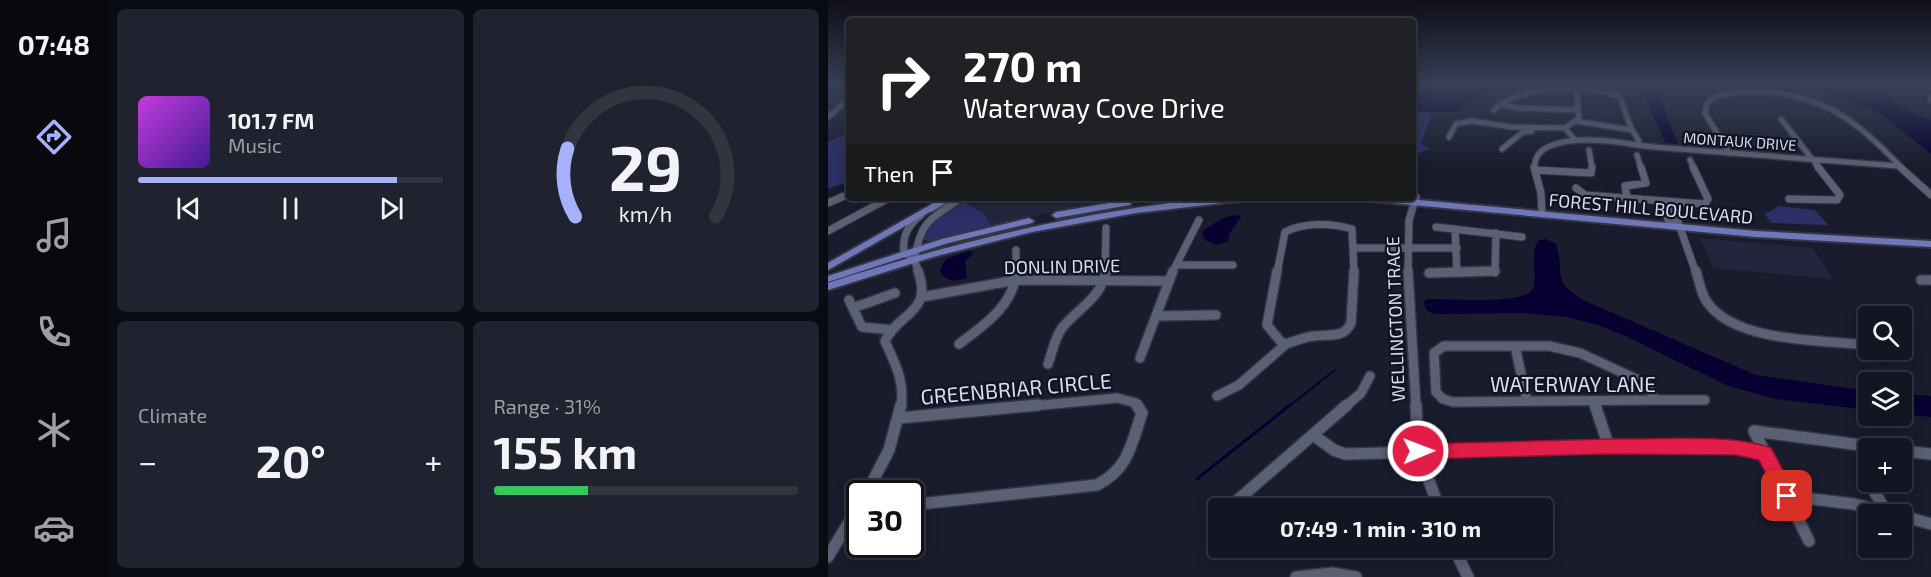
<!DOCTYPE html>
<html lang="en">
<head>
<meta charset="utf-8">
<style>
	:root { --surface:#131522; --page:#20222f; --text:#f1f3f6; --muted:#9d9fa5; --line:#323440; --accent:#a6b1fc }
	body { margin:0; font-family:"Exo 2",sans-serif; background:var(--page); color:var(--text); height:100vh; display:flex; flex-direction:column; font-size:22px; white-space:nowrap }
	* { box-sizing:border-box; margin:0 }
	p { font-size:20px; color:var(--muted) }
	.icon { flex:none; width:33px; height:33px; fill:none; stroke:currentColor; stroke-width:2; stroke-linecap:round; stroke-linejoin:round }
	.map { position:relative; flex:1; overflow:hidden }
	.panel { display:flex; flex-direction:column; gap:9px; padding:9px; background:#0a0c13; width:720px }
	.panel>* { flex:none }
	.banner { position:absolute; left:18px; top:18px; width:570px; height:183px; border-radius:6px; box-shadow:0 3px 15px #0003,0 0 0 2px var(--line); background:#202124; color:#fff; overflow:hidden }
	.buttons { position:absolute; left:1030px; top:306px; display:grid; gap:12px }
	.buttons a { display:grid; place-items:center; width:54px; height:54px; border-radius:6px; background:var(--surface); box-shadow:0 3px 15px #0003,0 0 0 2px var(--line); font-size:30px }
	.speed { position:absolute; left:18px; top:480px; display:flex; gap:12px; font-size:30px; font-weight:700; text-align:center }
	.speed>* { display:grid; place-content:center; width:78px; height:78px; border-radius:50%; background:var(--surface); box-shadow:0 3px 15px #0003,0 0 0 2px var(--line); line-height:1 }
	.speed .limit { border:3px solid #111; border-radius:9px; background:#fff; color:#111 }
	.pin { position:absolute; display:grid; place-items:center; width:51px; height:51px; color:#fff; margin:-26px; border-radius:12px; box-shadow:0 3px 9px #0006 }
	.me { position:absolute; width:66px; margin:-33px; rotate:89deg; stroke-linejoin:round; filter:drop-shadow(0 0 4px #0008) }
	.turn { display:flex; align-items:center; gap:21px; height:126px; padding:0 18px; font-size:27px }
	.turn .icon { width:78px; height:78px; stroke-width:2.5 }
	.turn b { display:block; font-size:42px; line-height:51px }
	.then { display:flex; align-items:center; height:57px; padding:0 18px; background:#0003; gap:12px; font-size:22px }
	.big { font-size:45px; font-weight:700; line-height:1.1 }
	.panel .widget { flex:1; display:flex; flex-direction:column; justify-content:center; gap:9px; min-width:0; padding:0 21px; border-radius:9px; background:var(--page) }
	.panel .dial { align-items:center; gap:0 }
	.dial svg { height:156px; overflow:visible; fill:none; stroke:var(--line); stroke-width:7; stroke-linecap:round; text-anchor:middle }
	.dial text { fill:var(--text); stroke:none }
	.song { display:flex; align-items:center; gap:18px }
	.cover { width:72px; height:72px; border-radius:9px; background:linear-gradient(135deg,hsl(290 70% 55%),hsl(260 70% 35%)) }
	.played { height:6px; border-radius:3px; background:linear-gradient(90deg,var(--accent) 85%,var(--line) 85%) }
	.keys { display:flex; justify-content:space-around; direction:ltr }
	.heat { display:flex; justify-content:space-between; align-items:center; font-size:33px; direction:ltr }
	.charge { height:9px; border-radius:4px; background:linear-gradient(90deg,#34c759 31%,var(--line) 0) }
	.panel .tiles { flex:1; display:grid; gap:9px; grid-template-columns:repeat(2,1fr) }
	.trip { position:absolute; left:380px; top:498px; width:345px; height:60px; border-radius:6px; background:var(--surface); box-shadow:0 3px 15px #0003,0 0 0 2px var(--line); font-weight:700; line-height:60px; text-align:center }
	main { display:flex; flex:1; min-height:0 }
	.menu { display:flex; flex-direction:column; width:108px; justify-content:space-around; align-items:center; background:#08080e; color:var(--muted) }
	.menu .icon { width:42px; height:42px }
	.menu .current { color:var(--accent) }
	.menu b { font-size:27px; color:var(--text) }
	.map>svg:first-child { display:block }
	.built { fill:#22253c }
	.green { fill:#2b2f66 }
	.water { fill:#070031 }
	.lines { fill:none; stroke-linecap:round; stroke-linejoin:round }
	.stream-far1 { stroke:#070031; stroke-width:2 }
	.stream { stroke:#070031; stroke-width:3 }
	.minor-far3-casing { stroke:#343544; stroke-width:8 }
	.minor-far2-casing { stroke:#343544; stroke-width:9 }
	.minor-far1-casing { stroke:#343544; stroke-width:12 }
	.minor-casing { stroke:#343544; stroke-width:14 }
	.major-casing { stroke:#343544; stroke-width:4 }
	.minor-far3 { stroke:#5c6074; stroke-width:5 }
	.minor-far2 { stroke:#5c6074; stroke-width:7 }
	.minor-far1 { stroke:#5c6074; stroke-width:9 }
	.minor { stroke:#5c6074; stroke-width:11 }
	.major { fill:#6f77b8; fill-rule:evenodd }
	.route { fill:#e11d48; stroke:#92132f; stroke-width:1.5 }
	.labels { text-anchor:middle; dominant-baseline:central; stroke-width:4.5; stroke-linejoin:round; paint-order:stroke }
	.far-street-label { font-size:15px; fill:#dadde9; stroke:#101323 }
	.street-label { font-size:18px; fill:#dadde9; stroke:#101323 }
	.near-street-label { font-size:21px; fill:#dadde9; stroke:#101323 }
</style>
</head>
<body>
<main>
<nav class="menu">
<b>07:48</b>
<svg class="icon current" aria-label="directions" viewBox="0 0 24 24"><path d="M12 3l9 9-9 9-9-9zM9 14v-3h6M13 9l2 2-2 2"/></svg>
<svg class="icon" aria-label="music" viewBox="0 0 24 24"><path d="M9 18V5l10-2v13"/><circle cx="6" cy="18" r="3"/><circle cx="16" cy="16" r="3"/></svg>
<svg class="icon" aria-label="phone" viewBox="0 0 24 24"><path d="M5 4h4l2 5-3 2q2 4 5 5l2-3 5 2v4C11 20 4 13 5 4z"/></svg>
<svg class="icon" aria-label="climate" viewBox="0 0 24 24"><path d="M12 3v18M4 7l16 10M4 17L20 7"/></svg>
<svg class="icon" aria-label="car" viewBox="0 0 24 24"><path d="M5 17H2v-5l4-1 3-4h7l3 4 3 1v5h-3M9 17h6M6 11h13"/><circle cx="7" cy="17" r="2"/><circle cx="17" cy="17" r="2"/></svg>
</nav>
<section class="panel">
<div class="tiles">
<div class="widget">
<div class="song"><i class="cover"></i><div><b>101.7 FM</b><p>Music</p></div></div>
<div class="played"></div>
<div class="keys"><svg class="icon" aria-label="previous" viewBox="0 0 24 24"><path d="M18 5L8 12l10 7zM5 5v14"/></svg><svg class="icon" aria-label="pause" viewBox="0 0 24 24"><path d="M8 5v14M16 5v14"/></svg><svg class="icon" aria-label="next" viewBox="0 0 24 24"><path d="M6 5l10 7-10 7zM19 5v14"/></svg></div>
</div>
<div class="widget dial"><svg viewBox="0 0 100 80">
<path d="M14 69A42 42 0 1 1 86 69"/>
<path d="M14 69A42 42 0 0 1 10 34" stroke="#a6b1fc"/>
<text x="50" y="56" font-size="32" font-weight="700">29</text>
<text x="50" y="72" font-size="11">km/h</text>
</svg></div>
<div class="widget"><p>Climate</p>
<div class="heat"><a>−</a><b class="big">20°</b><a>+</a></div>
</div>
<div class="widget"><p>Range · 31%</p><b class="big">155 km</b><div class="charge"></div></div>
</div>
</section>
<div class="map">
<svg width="1103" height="577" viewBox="0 0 1103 577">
	<rect width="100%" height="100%" fill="#191c2d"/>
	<path class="built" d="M142 198H318L260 204 163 226 155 212 136 202Z
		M872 238 985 248 1005 279 885 268Z"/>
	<path class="green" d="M585 112 604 113 593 144 603 149 585 155Z
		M21 133V181L0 189V142Z
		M136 202 155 212 163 226 102 242 94 239 103 222Z
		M951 206 987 210 1000 225 943 223 937 214Z"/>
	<path class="water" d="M585 85H680L655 93 628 112H585Z
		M799 85H855L837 92 832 97 850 144 837 142 816 95Z
		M967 85H1061L1060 95C1071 108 1087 114 1103 120V154L1053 114 1013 97Z
		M407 215 413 216 412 218 401 234 400 241 388 245 377 240 374 233C382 224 395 218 407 215Z
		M711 240 718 239 728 244C738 276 721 279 757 301L928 375 1041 391V410L948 399 900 386 797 336 773 326 739 317 696 313 609 314C601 313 597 311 596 302L599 299C618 298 703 307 706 286 708 272 702 251 711 240Z
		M141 251 145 252V254L137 261 139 278C129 282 115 282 112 270L118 259Z
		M1074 394 1103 396V417L1074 414Z"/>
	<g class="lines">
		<path class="stream-far1" d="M460 407 507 370"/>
		<path class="stream" d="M369 479 462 405"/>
		<defs>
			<path id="minor-far3" d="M1103 97V100
				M672 104 689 108 750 110
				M666 110C690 85 762 82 792 97L803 128 811 141
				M0 117 21 99
				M953 119 991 168
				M748 121 804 130
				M621 137 628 124 644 121 684 127 737 128
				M747 140 737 128 751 118 748 89
				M674 149 695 132 704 131
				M761 150 764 168
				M901 153 877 113 879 103C889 93 904 93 918 92 990 89 1027 119 1074 168
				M809 155 813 168
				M862 160 866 168
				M707 168C705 149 726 143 742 141 774 137 806 146 838 148 915 154 993 160 1071 166"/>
			<path id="minor-far2" d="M706 167 713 193 714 214
				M1072 167 1103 195
				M707 170 763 173 764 167
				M748 188 757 195 877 204 880 199 865 167
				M799 198 797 186 818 183 813 167
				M961 199 1009 200 1012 195 990 167
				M833 201 840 220 850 227
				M843 202 868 273
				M0 203 21 194
				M104 208 120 198
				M608 227 694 237
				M627 229 629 273
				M0 231 61 198
				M527 248H629
				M188 250V273
				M87 256C94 218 104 219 133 198
				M83 257 76 253C74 236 80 225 93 215
				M86 259 91 273
				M349 265H405
				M277 273 278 228
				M344 273 371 220
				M449 273 457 232C476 222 504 223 524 229L526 273
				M580 273 581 220 588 197
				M667 273 668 233"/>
			<path id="minor-far1" d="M449 271 439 325 453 342 458 344
				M580 271 588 407
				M868 271C871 281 873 294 879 302 907 343 995 340 1041 345
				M601 273 667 271
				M1093 280H1103
				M94 297 188 280 340 281
				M21 300 34 327 64 330
				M25 308 67 293
				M330 316 388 315
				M131 344C155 326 187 305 188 271
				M458 344C467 341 476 337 486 336 500 334 516 339 523 323L526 271
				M616 346H721L752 353 819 384 827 400 625 402 615 399 608 392 606 353Z
				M687 346 699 401
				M312 358 345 271
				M220 364C224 353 227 337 234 328 250 308 273 299 278 271
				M389 396 411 385 458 344
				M827 400H877
				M766 401 768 407
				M73 407C77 381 67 364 57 341 72 311 105 313 90 271
				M194 407 289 398 308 403 310 407
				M517 407 533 393 542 376"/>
			<path id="minor" d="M588 405 590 451 611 508
				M767 405 781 447
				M71 418 210 405
				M485 435 506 450 517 454 781 447 908 448 937 453
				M1074 451 1103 454
				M1040 480 1058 512
				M38 494 61 450 73 405
				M959 496 1026 504 1068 514
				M82 505 269 485C301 468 303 445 314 413L309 405
				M403 506 519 405
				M1074 516 1103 524
				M981 541 926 431 1055 448
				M626 548 640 577
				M0 557 32 504
				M468 577 504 573 528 577"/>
			<path id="major" d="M387 198H417L413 201 308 213 204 232 105 257 0 290V283C126 242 255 211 387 198Z
				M537 198H569L928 231 1103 241V247L928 237 541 201Z
				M111 200 115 203 114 205 0 270V263Z
				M299 200 303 203 302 205 228 218 224 215 228 212Z
				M201 218 206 221 204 223 120 243 0 282V276L114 239Z"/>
		</defs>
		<use href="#minor-far3" class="minor-far3-casing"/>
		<use href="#minor-far2" class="minor-far2-casing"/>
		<use href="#minor-far1" class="minor-far1-casing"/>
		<use href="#minor" class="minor-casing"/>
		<use href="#major" class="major-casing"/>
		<use href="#minor-far3" class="minor-far3"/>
		<use href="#minor-far2" class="minor-far2"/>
		<use href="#minor-far1" class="minor-far1"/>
		<use href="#minor" class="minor"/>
		<use href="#major" class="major"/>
	</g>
	<linearGradient id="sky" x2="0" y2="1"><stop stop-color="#0e0f19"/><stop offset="0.51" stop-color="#384057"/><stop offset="1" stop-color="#384057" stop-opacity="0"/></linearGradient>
	<rect width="1103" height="166" fill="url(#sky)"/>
	<path class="route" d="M781 439C827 440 902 433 943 448L969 496 966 502 959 505 952 502 931 460 908 455 781 454 590 459 584 457 581 451 584 446 590 444Z"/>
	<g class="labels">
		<g class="far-street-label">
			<text transform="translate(912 141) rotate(4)">MONTAUK DRIVE</text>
		</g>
		<g class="street-label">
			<text transform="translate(823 208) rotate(5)">FOREST HILL BOULEVARD</text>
			<text transform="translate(234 266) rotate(-1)">DONLIN DRIVE</text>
			<text transform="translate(567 319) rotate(-92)">WELLINGTON TRACE</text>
		</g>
		<g class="near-street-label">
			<text x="745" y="383">WATERWAY LANE</text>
			<text transform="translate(188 388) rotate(-5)">GREENBRIAR CIRCLE</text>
		</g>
	</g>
</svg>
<div class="buttons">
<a><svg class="icon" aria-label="search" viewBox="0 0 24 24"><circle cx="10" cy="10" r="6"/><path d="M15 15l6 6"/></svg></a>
<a><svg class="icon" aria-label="layers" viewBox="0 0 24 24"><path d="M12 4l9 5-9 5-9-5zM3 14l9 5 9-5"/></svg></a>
<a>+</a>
<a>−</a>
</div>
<div class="speed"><div class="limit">30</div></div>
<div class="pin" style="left:959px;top:496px;background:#d93025"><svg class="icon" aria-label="arrive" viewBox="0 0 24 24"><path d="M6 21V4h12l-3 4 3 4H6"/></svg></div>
<svg class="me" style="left:590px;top:451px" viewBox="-20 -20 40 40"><circle r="17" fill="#e11d48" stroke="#fff" stroke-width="3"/><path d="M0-11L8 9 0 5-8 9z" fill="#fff"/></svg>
<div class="trip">07:49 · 1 min · 310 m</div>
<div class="banner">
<div class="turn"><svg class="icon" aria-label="right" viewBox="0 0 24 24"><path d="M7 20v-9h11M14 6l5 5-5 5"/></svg><div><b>270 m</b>Waterway Cove Drive</div></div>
<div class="then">Then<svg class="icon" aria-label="arrive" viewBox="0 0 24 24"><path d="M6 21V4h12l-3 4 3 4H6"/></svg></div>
</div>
</div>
</main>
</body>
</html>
